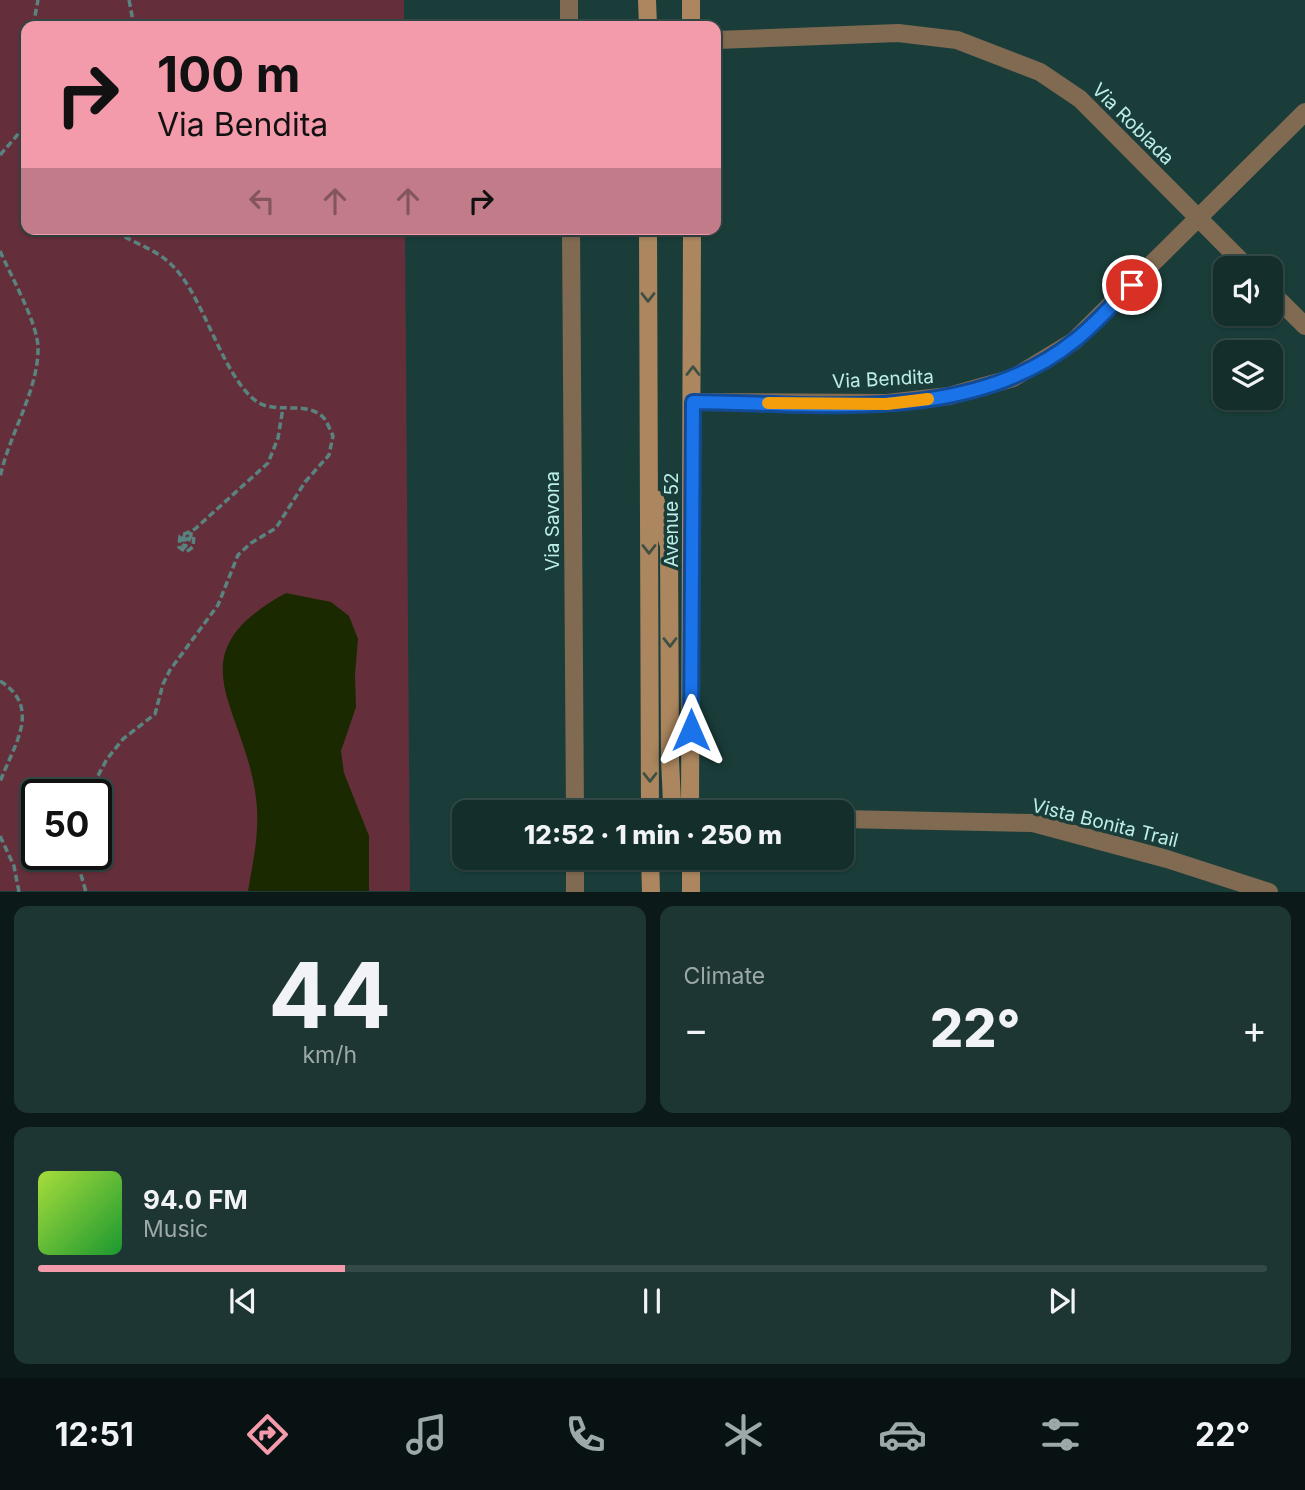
<!DOCTYPE html>
<html lang="en">
<head>
<meta charset="utf-8">
<style>
	:root { --surface:#142e2c; --page:#1d3634; --text:#f1f3f6; --muted:#9da8a9; --line:#334a48; --accent:#f39aab }
	body { margin:0; font-family:Inter,sans-serif; background:var(--page); color:var(--text); height:100vh; display:flex; flex-direction:column; font-size:26px; white-space:nowrap }
	* { box-sizing:border-box; margin:0 }
	p { font-size:23px; color:var(--muted) }
	.icon { flex:none; width:38px; height:38px; fill:none; stroke:currentColor; stroke-width:2; stroke-linecap:round; stroke-linejoin:round }
	.map { position:relative; height:892px; overflow:hidden }
	.side { display:flex; flex-direction:column; gap:14px; padding:14px; background:#0b1918; flex:1 }
	.side>* { flex:none }
	.guide { position:absolute; left:21px; top:21px; width:700px; height:214px; border-radius:14px; box-shadow:0 2px 5px #0004,0 0 0 2px var(--line); background:#f39aab; color:#111; overflow:hidden }
	.buttons { position:absolute; left:1213px; top:256px; display:grid; gap:14px }
	.buttons a { display:grid; place-items:center; width:70px; height:70px; border-radius:14px; background:var(--surface); box-shadow:0 2px 5px #0004,0 0 0 2px var(--line); font-size:35px }
	.speed { position:absolute; left:21px; top:779px; display:flex; gap:14px; font-size:35px; font-weight:700; text-align:center }
	.speed>* { display:grid; place-content:center; width:91px; height:91px; border-radius:50%; background:var(--surface); box-shadow:0 2px 5px #0004,0 0 0 2px var(--line); line-height:1 }
	.speed .limit { border:4px solid #111; border-radius:10px; background:#fff; color:#111 }
	.pin { position:absolute; display:grid; place-items:center; width:60px; height:60px; color:#fff; margin:-30px; border:4px solid #fff; border-radius:50%; box-shadow:0 2px 7px #0007 }
	.me { position:absolute; width:77px; margin:-38px; rotate:0deg; stroke-linejoin:round; filter:drop-shadow(0 0 5px #0008) }
	.turn { display:flex; align-items:center; gap:24px; height:147px; padding:0 21px; font-size:32px }
	.turn .icon { width:91px; height:91px; stroke-width:2.5 }
	.turn b { display:block; font-size:49px; line-height:60px }
	.lanes { display:flex; align-items:center; height:66px; padding:0 21px; background:#0003; justify-content:center; gap:35px; direction:ltr }
	.lanes .off { opacity:.35 }
	.big { font-size:52px; font-weight:800; line-height:1.1 }
	.side .tile { flex:1; display:flex; flex-direction:column; justify-content:center; gap:10px; min-width:0; padding:0 24px; border-radius:14px; background:var(--page) }
	.side .dial { align-items:center; gap:0 }
	.dial b { font-size:91px; line-height:1 }
	.song { display:flex; align-items:center; gap:21px }
	.cover { width:84px; height:84px; border-radius:10px; background:linear-gradient(135deg,hsl(80 70% 55%),hsl(130 70% 35%)) }
	.played { height:7px; border-radius:4px; background:linear-gradient(90deg,var(--accent) 25%,var(--line) 25%) }
	.keys { display:flex; justify-content:space-around; direction:ltr }
	.heat { display:flex; justify-content:space-between; align-items:center; font-size:38px; direction:ltr }
	.side .tiles { flex:1; display:grid; gap:14px; grid-template-columns:1fr 1fr }
	.tile:last-child { grid-column:span 2 }
	.trip { position:absolute; left:452px; top:800px; width:402px; height:70px; border-radius:14px; background:var(--surface); box-shadow:0 2px 5px #0004,0 0 0 2px var(--line); font-weight:800; line-height:70px; text-align:center }
	.tabs { display:flex; height:112px; justify-content:space-around; align-items:center; background:#081212; color:var(--muted) }
	.tabs .icon { width:49px; height:49px }
	.tabs .selected { color:var(--accent) }
	.tabs b { font-size:32px; color:var(--text) }
	.map>svg:first-child { display:block }
	.green { fill:#642f3b; fill-rule:evenodd }
	.water { fill:#1a2900 }
	.lines { fill:none; stroke-linecap:round; stroke-linejoin:round }
	.path { stroke:#5a837f; stroke-width:3.5; stroke-dasharray:7 3.5; stroke-linecap:butt }
	.street { stroke:#816a52; stroke-width:18 }
	.secondary { stroke:#ab865f; stroke-width:18 }
	.oneway { stroke:#3e4f43 }
	.route-casing { stroke:#114b97; stroke-width:18 }
	.route { stroke:#1a73e8; stroke-width:12 }
	.slow { stroke:#f59e0b; stroke-width:12 }
	.labels { text-anchor:middle; dominant-baseline:central; stroke-width:7; stroke-linejoin:round; paint-order:stroke }
	.street-label { font-size:19px; fill:#bceee8; stroke:#1a3d3a }
</style>
</head>
<body>
<div class="map">
<svg width="1305" height="892" viewBox="0 0 1305 892">
	<rect width="100%" height="100%" fill="#1a3d3a"/>
	<path class="green" d="M0 0H404V26H26V229H405L410 891H0ZM37 794H96V854H37Z"/>
	<path class="water" d="M286 593 331 602 349 616 358 639 355 674 356 707 341 751 344 773 369 836V891H248C254 856 261 827 255 791 241 702 175 654 286 593Z"/>
	<g class="lines">
		<path class="path" d="M129 0 134 26
			M33 26 38 0
			M0 155 26 125
			M0 251C11 276 37 322 38 347 39 390 8 436 0 478
			M189 538 185 540 191 536 185 547 181 543 186 532 194 535 193 547 186 552 179 547 180 536 195 529 268 463 278 438 283 408
			M0 681C43 708 13 746 0 782
			M88 794 107 759 123 739 155 714 163 684 170 670 218 605 238 555 251 543 276 528 305 482 329 455 333 436C330 430 327 421 323 417 305 400 275 415 256 401 224 377 206 306 179 273 158 247 137 247 113 229
			M0 836 14 866 19 892
			M75 854 86 892"/>
		<path class="street" d="M569 0V26
			M716 40 898 33 957 40 1040 72 1080 99 1248 268
			M571 229 575 812
			M1270 291 1305 326
			M693 402 887 403 949 396 1013 378 1074 341 1305 112
			M842 819 1033 823 1167 859 1269 892
			M575 858V892"/>
		<path class="secondary" d="M647 0 648 26
			M691 0V26
			M648 229 650 812
			M655 499 669 546 670 760 672 802 676 812
			M690 812 692 229
			M650 858 651 892
			M691 858V892"/>
	</g>
	<defs><path id="oneway-chevron" d="M-2-3.5L2.5 0L-2 3.5" fill="none" stroke-width="1.6" stroke-linecap="round" stroke-linejoin="round" transform="scale(1.75)"/></defs>
	<g class="oneway">
		<use href="#oneway-chevron" transform="translate(648 297) rotate(90)"/>
		<use href="#oneway-chevron" transform="translate(693 371) rotate(-90)"/>
		<use href="#oneway-chevron" transform="translate(649 549) rotate(90)"/>
		<use href="#oneway-chevron" transform="translate(670 642) rotate(90)"/>
		<use href="#oneway-chevron" transform="translate(650 777) rotate(90)"/>
	</g>
	<g class="lines">
		<defs>
			<path id="route" d="M691 730 693 402C818 403 969 425 1074 341 1095 325 1113 303 1132 285"/>
		</defs>
		<use href="#route" class="route-casing"/>
		<use href="#route" class="route"/>
		<path class="slow" d="M768 403 887 404 928 399"/>
	</g>
	<g class="labels">
		<g class="street-label">
			<text transform="translate(1133 124) rotate(45)">Via Roblada</text>
			<text transform="translate(883 379) rotate(-3)">Via Bendita</text>
			<text transform="translate(671 520) rotate(-90)">Avenue 52</text>
			<text transform="translate(552 521) rotate(-90)">Via Savona</text>
			<text transform="translate(1105 823) rotate(14)">Vista Bonita Trail</text>
		</g>
	</g>
</svg>
<div class="buttons">
<a><svg class="icon" aria-label="sound" viewBox="0 0 24 24"><path d="M4 9h4l5-4v14l-5-4H4zM17 9q2 3 0 6"/></svg></a>
<a><svg class="icon" aria-label="layers" viewBox="0 0 24 24"><path d="M12 4l9 5-9 5-9-5zM3 14l9 5 9-5"/></svg></a>
</div>
<div class="speed"><div class="limit">50</div></div>
<div class="pin" style="left:1132px;top:285px;background:#d93025"><svg class="icon" aria-label="arrive" viewBox="0 0 24 24"><path d="M6 21V4h12l-3 4 3 4H6"/></svg></div>
<svg class="me" style="left:691px;top:730px" viewBox="-20 -20 40 40"><path d="M0-17L14 15 0 8-14 15z" fill="#1a73e8" stroke="#fff" stroke-width="4"/></svg>
<div class="trip">12:52 · 1 min · 250 m</div>
<div class="guide">
<div class="turn"><svg class="icon" aria-label="right" viewBox="0 0 24 24"><path d="M7 20v-9h11M14 6l5 5-5 5"/></svg><div><b>100 m</b>Via Bendita</div></div>
<div class="lanes"><svg class="icon off" aria-label="left" viewBox="0 0 24 24"><path d="M17 20v-9H6M10 6l-5 5 5 5"/></svg><svg class="icon off" aria-label="ahead" viewBox="0 0 24 24"><path d="M12 20V5M6 11l6-6 6 6"/></svg><svg class="icon off" aria-label="ahead" viewBox="0 0 24 24"><path d="M12 20V5M6 11l6-6 6 6"/></svg><svg class="icon" aria-label="right" viewBox="0 0 24 24"><path d="M7 20v-9h11M14 6l5 5-5 5"/></svg></div>
</div>
</div>
<section class="side">
<div class="tiles">
<div class="tile dial"><b>44</b><p>km/h</p></div>
<div class="tile"><p>Climate</p>
<div class="heat"><a>−</a><b class="big">22°</b><a>+</a></div>
</div>
<div class="tile">
<div class="song"><i class="cover"></i><div><b>94.0 FM</b><p>Music</p></div></div>
<div class="played"></div>
<div class="keys"><svg class="icon" aria-label="previous" viewBox="0 0 24 24"><path d="M18 5L8 12l10 7zM5 5v14"/></svg><svg class="icon" aria-label="pause" viewBox="0 0 24 24"><path d="M8 5v14M16 5v14"/></svg><svg class="icon" aria-label="next" viewBox="0 0 24 24"><path d="M6 5l10 7-10 7zM19 5v14"/></svg></div>
</div>
</div>
</section>
<nav class="tabs">
<b>12:51</b>
<svg class="icon selected" aria-label="directions" viewBox="0 0 24 24"><path d="M12 3l9 9-9 9-9-9zM9 14v-3h6M13 9l2 2-2 2"/></svg>
<svg class="icon" aria-label="music" viewBox="0 0 24 24"><path d="M9 18V5l10-2v13"/><circle cx="6" cy="18" r="3"/><circle cx="16" cy="16" r="3"/></svg>
<svg class="icon" aria-label="phone" viewBox="0 0 24 24"><path d="M5 4h4l2 5-3 2q2 4 5 5l2-3 5 2v4C11 20 4 13 5 4z"/></svg>
<svg class="icon" aria-label="climate" viewBox="0 0 24 24"><path d="M12 3v18M4 7l16 10M4 17L20 7"/></svg>
<svg class="icon" aria-label="car" viewBox="0 0 24 24"><path d="M5 17H2v-5l4-1 3-4h7l3 4 3 1v5h-3M9 17h6M6 11h13"/><circle cx="7" cy="17" r="2"/><circle cx="17" cy="17" r="2"/></svg>
<svg class="icon" aria-label="filters" viewBox="0 0 24 24"><path d="M4 7h16M4 17h16"/><circle cx="9" cy="7" r="2"/><circle cx="15" cy="17" r="2"/></svg>
<b>22°</b>
</nav>
</body>
</html>
